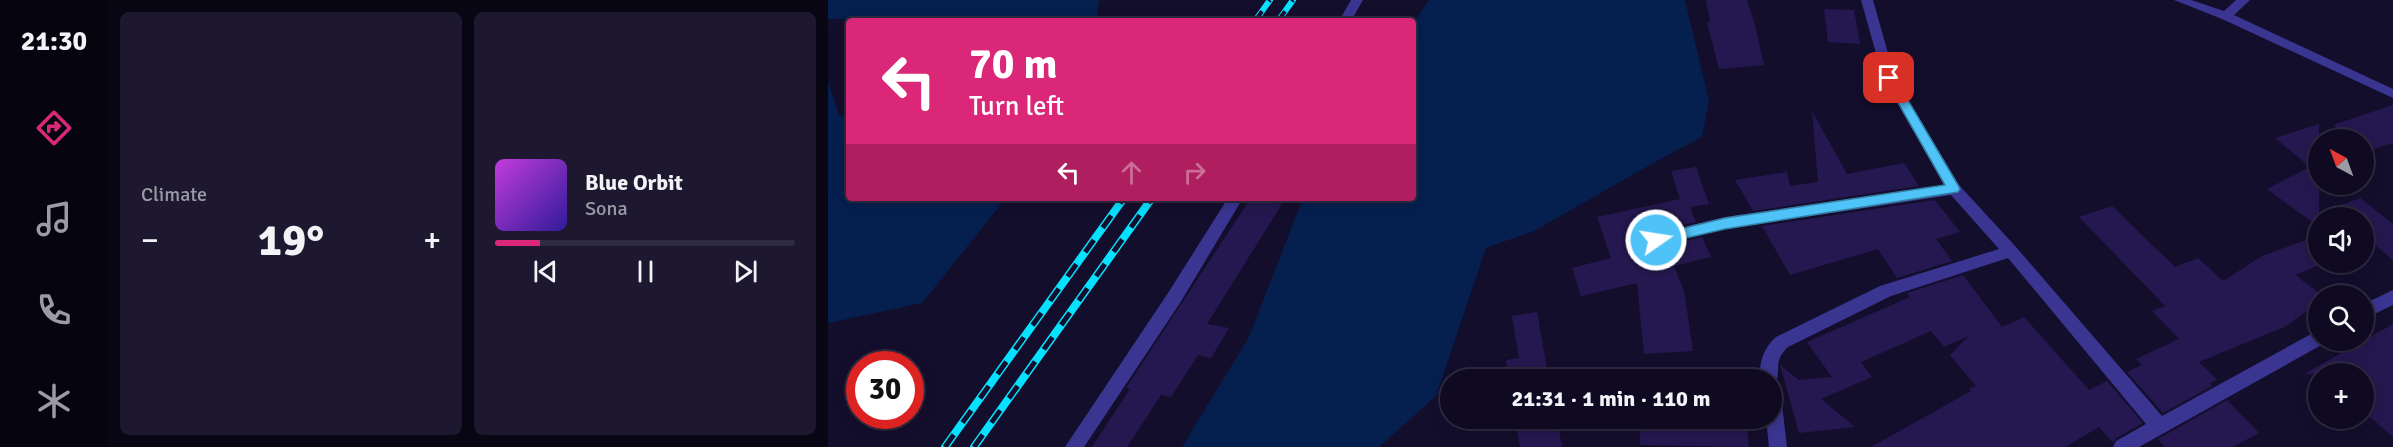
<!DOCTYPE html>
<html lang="en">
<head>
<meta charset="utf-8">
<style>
	:root { --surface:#0f0a22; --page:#1d182f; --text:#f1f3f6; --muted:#9b9aa5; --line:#2f2b40; --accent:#db2777 }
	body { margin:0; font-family:Signika,sans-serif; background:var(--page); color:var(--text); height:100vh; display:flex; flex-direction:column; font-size:22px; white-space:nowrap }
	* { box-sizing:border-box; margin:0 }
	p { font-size:20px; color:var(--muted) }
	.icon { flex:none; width:33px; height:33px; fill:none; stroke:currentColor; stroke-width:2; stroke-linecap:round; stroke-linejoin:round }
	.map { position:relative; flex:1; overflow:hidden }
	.drawer { display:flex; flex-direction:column; gap:12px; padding:12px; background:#080613; width:720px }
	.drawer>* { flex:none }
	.top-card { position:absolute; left:18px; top:18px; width:570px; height:183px; border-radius:6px; box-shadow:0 3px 15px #0003,0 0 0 2px var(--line); background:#db2777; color:#fff; overflow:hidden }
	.needle { width:39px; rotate:319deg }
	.fabs { position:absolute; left:1480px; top:129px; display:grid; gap:12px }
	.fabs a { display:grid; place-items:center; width:66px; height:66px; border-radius:50%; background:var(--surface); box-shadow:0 3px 15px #0003,0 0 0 2px var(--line); font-size:30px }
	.speed { position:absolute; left:18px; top:351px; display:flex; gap:12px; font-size:30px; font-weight:700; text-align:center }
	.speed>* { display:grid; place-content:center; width:78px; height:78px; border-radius:50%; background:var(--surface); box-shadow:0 3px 15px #0003,0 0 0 2px var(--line); line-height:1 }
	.speed .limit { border:9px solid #d22; background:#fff; color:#111 }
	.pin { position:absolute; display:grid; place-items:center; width:51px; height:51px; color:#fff; margin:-26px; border-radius:12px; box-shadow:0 3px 9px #0006 }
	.me { position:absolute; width:66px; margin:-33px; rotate:77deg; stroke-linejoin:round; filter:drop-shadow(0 0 4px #0008) }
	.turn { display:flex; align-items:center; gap:21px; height:126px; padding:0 24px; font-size:27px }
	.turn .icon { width:78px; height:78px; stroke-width:2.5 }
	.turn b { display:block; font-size:42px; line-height:51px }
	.lanes { display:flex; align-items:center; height:57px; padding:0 24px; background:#0003; justify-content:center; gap:30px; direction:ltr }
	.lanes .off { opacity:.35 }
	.big { font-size:45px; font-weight:700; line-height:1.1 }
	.drawer .tile { flex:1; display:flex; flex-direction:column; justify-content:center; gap:9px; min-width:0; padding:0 21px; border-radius:9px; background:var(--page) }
	.song { display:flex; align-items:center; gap:18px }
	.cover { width:72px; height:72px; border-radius:9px; background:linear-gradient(135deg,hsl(290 70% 55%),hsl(250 70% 35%)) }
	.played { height:6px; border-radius:3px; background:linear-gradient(90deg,var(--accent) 15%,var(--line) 15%) }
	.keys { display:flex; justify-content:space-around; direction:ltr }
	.heat { display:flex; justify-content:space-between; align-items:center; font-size:33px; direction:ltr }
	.drawer .tiles { flex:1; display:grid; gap:12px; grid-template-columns:repeat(2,1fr) }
	.trip { position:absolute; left:612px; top:369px; width:342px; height:60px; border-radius:30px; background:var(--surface); box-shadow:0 3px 15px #0003,0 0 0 2px var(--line); font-weight:700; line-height:60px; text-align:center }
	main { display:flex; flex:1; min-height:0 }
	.dock { display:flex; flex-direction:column; width:108px; justify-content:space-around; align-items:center; background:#06040e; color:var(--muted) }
	.dock .icon { width:42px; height:42px }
	.dock .selected { color:var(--accent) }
	.dock b { font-size:27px; color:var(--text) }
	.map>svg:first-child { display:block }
	.water { fill:#051f4f }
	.building { fill:#251850 }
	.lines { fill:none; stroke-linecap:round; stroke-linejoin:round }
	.minor { fill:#3a3591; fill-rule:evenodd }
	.rail-far1-casing { stroke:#06e1ff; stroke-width:6 }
	.rail-casing { stroke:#06e1ff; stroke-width:8 }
	.rail-far1 { stroke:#140e2d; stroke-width:4; stroke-dasharray:12; stroke-linecap:butt }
	.rail { stroke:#140e2d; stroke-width:5; stroke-dasharray:15; stroke-linecap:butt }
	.route { fill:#4fc3f7; stroke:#337fa1; stroke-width:1.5 }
</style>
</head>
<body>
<main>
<nav class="dock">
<b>21:30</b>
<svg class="icon selected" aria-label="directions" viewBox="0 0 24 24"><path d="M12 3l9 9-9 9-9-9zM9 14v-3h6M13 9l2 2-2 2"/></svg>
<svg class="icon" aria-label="music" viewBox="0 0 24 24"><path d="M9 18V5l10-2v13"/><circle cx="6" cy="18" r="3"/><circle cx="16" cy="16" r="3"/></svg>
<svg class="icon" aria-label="phone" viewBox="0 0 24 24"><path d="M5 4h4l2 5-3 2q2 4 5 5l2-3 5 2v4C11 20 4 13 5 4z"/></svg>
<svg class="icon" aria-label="climate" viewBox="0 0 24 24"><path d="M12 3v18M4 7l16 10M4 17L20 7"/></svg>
</nav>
<section class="drawer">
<div class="tiles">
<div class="tile"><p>Climate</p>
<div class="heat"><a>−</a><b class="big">19°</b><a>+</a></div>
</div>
<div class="tile">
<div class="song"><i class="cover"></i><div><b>Blue Orbit</b><p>Sona</p></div></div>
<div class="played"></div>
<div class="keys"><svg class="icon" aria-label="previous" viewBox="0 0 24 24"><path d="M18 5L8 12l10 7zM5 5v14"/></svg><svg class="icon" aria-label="pause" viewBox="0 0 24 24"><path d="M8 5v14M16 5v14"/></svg><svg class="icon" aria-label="next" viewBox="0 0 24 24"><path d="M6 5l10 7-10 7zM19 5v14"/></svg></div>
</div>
</div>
</section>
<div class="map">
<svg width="1565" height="447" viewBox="0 0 1565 447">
	<rect width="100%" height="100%" fill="#140e2d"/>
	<path class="water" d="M0 0H271L268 21 0 19Z
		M601 0H857L881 101 874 137 825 163 706 231 658 248 608 396 551 447H354L421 337 475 198H585V23Z
		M0 82 11 115 21 117V198H178L94 303 0 323Z"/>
	<path class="building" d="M878 0H919L927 25 936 65 891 69 879 22H882Z
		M996 9 1026 10 1032 44 1000 42Z
		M1565 105V143L1540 151 1536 149V140H1524L1505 125Z
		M984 111 1019 174 1076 163 1091 186 925 211 907 180 959 172 962 186 990 182Z
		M1491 124V213L1532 198 1565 224V260L1547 245 1536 249V218H1491V227L1439 189 1482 167 1447 138Z
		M868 167 881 204 862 207 868 222 822 233 818 239 822 245 829 247 874 237 883 257 846 266 856 291 865 351 816 354 809 283 753 296 744 268 783 258 769 217 852 199 843 171Z
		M423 198 454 204 379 324 401 328 383 358 370 355 343 397 333 395 299 447H264L302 389 298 388Z
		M1107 200 1132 232 1108 239 1124 261 1069 278 1050 249 962 275 934 226Z
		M1284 206 1347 267 1370 258 1395 281 1434 256 1491 235V262H1499L1467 275 1495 296H1491V303L1456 327 1371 362 1389 380 1382 383 1384 386 1335 413 1299 372 1314 365 1308 359 1351 339 1324 311 1337 306 1251 217Z
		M1135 275 1174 327 1196 317 1261 390 1279 381 1315 423 1287 439 1285 443 1271 427 1237 447H1043L1143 391 1141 389 1148 386 1122 355 1141 336 1116 347 1103 331 1033 362 1044 377 993 399 1027 427 971 433 952 365 971 380 1004 377 979 342 1082 297 1079 293Z
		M709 312 721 380H681L678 360 691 358 684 316Z
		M1565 324V437L1536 412V374H1476Z
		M1399 400 1431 433 1404 447H1337L1330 439Z
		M687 418H729L734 447H692Z
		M812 418H918L921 447 812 445Z"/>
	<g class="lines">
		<path class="minor" d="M523 0H535L523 21H511Z
			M1033 0H1045L1067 78 1131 185 1188 247 1334 416 1485 333 1491 331V340H1498L1497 343 1311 447H1285L1288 441 1318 424 1180 258 1063 296 960 347C944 362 954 370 947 385L944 387V380H932C931 362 935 349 948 337L1052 286 1171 249 1123 195 897 229 828 245 823 243 820 239 823 235 897 217 1116 185 1055 78Z
			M1346 0H1363L1396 11 1408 0H1422L1406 15 1565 89V98L1394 19Z
			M400 198H415L352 303 256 447H237L340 293Z
			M1565 290V305L1536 319V304Z
			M944 388 950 390 953 396 959 447H941L938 418H944Z"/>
		<defs>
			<path id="rail-far1" d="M427 21 442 0
				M450 21 465 0"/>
			<path id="rail" d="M117 447 296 198
				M146 447 324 198"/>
		</defs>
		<use href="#rail-far1" class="rail-far1-casing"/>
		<use href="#rail" class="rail-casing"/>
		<use href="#rail-far1" class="rail-far1"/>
		<use href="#rail" class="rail"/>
	</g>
	<path class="route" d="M1061 74 1067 78 1130 185 1132 189 1130 192 897 229 828 245 823 243 821 240 823 236 897 218 1117 185 1056 78Z"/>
</svg>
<div class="fabs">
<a><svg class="needle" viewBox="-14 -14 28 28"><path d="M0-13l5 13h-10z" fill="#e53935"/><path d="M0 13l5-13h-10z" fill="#9b9aa5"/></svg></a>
<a><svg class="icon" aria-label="sound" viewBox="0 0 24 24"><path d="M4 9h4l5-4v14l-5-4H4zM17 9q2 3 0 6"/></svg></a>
<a><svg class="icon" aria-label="search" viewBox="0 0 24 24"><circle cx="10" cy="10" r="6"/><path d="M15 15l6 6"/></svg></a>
<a>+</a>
</div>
<div class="speed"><div class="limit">30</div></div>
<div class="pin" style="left:1061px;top:78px;background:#d93025"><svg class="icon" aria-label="arrive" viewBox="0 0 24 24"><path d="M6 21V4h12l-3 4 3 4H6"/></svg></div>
<svg class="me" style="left:828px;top:240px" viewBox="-20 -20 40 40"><circle r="17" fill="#4fc3f7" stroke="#fff" stroke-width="3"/><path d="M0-11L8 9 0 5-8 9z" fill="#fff"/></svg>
<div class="trip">21:31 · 1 min · 110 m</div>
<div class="top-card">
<div class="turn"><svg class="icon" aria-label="left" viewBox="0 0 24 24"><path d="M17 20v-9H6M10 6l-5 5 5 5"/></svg><div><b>70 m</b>Turn left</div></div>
<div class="lanes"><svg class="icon" aria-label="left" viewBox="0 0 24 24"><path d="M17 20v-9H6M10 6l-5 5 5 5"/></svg><svg class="icon off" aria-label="ahead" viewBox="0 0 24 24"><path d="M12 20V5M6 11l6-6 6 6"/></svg><svg class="icon off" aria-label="right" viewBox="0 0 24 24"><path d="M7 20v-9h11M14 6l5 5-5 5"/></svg></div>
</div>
</div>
</main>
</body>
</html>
